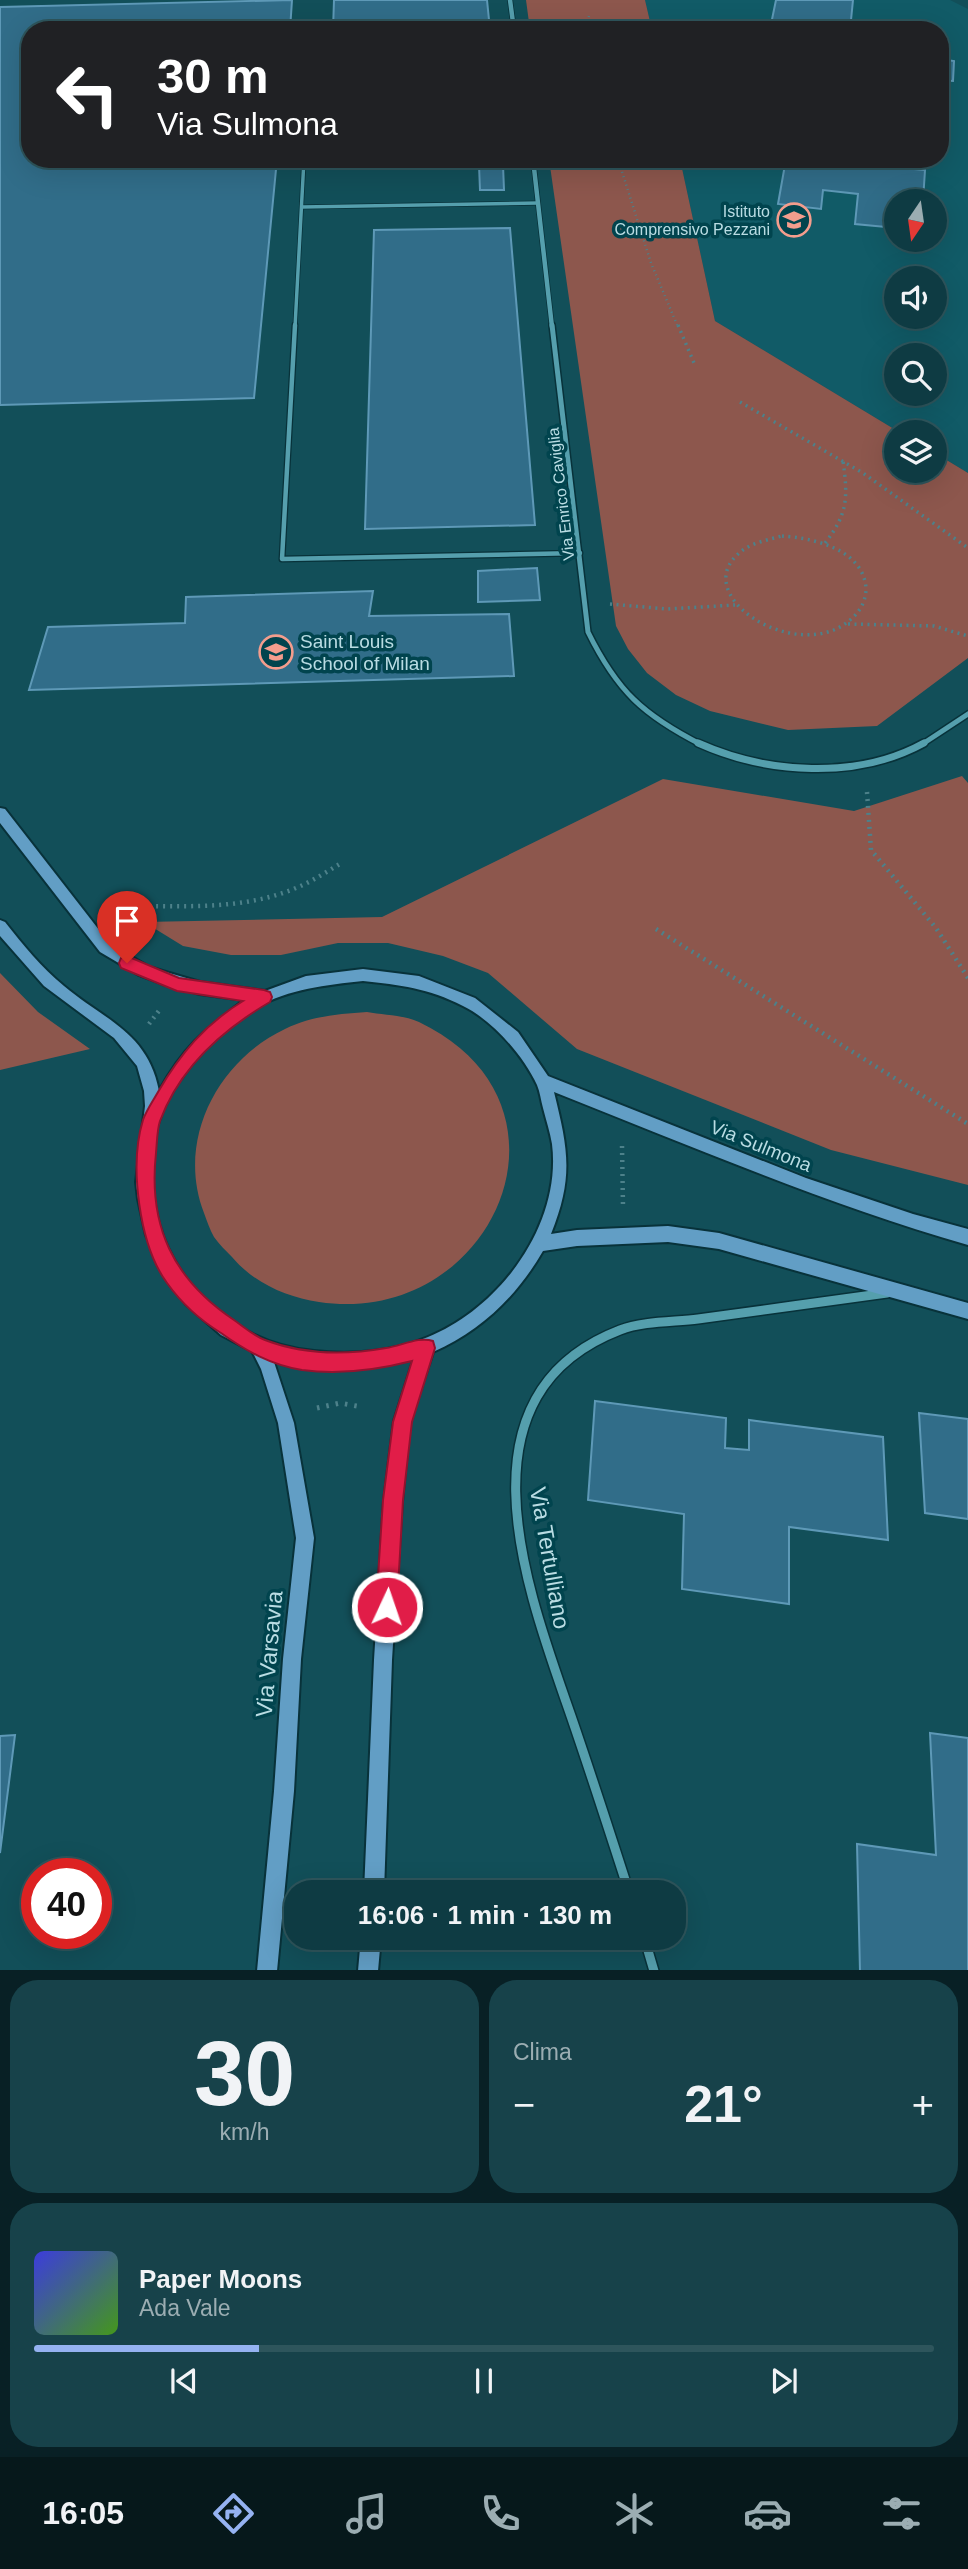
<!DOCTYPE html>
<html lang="it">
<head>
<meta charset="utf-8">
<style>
	:root { --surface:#0e3b43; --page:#17424a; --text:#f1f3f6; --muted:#9badb2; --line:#2e555c; --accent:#95b2f1 }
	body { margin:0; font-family:Arial,sans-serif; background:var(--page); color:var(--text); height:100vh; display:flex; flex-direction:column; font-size:26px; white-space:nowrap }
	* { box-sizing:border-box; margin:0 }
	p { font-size:23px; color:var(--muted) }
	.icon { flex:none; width:38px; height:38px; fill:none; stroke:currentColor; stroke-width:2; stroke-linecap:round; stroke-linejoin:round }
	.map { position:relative; height:1970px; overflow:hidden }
	.details { display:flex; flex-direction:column; gap:10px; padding:10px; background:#082025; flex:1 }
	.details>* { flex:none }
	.banner { position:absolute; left:21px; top:21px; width:928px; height:147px; border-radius:28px; box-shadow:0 7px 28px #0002,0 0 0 2px var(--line); background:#202124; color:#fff; overflow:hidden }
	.needle { width:46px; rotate:193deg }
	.controls { position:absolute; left:884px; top:189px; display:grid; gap:14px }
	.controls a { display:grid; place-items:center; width:63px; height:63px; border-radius:50%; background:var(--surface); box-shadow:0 7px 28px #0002,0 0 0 2px var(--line); font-size:35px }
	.speed { position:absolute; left:21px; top:1858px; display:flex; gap:14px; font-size:35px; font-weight:700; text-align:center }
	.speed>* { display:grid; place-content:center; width:91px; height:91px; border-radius:50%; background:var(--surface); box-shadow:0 7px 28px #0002,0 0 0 2px var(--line); line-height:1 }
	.speed .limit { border:10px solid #d22; background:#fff; color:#111 }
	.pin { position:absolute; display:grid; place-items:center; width:60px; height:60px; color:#fff; margin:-72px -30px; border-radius:50% 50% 50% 0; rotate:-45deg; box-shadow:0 0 7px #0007 }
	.pin .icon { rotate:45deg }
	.me { position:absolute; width:77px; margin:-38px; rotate:3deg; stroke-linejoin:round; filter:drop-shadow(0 0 5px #0008) }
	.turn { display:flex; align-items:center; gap:24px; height:147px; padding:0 21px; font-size:32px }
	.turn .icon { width:91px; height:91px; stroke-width:2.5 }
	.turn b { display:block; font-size:49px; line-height:60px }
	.big { font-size:52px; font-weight:800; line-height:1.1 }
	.details .card { flex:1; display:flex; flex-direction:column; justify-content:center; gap:10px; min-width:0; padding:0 24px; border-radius:28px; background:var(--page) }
	.details .dial { align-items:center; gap:0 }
	.dial b { font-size:91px; line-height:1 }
	.song { display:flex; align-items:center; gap:21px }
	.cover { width:84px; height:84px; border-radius:10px; background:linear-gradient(135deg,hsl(240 70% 55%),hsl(100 70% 35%)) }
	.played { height:7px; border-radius:4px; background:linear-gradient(90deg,var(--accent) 25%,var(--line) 25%) }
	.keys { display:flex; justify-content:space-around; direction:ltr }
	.heat { display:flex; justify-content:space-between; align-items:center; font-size:38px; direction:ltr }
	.details .tiles { flex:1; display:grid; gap:10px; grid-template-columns:1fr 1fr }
	.card:last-child { grid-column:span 2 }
	.trip { position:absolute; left:284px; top:1880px; width:402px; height:70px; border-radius:28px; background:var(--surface); box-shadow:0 7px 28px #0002,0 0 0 2px var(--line); font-weight:800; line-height:70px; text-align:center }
	.tabs { display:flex; height:112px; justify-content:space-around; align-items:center; background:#06181b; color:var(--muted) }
	.tabs .icon { width:49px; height:49px }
	.tabs .current { color:var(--accent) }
	.tabs b { font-size:32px; color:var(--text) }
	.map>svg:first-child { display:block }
	.built { fill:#115b67; fill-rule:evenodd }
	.green { fill:#8d574d }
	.building { fill:#316d89; stroke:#5e99b7; stroke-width:2 }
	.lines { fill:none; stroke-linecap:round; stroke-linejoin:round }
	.lane-far1-casing { stroke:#08323a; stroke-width:5 }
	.lane-casing { stroke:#08323a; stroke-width:7 }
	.street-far3-casing { stroke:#08323a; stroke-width:6 }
	.street-far2-casing { stroke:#08323a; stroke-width:8 }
	.street-far1-casing { stroke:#08323a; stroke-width:10 }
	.street-casing { stroke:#08323a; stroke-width:12 }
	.secondary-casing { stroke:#08323a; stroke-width:4 }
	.path-far3 { stroke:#4d818a; stroke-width:2.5; stroke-dasharray:1 3.5; stroke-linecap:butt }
	.path-far2 { stroke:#4d818a; stroke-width:3.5; stroke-dasharray:2 4.5; stroke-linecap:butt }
	.path-far1 { stroke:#4d818a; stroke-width:4.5; stroke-dasharray:2 5; stroke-linecap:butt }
	.path { stroke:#4d818a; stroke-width:5; stroke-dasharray:2.5 7; stroke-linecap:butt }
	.lane-far1 { stroke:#559fad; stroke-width:3.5 }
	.lane { stroke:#559fad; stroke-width:4.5 }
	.street-far3 { stroke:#559fad; stroke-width:4.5 }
	.street-far2 { stroke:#559fad; stroke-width:5 }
	.street-far1 { stroke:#559fad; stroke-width:7 }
	.street { stroke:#559fad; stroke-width:9 }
	.secondary { fill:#629ec5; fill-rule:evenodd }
	.route { fill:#e11d48; stroke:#92132f; stroke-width:2 }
	.labels { text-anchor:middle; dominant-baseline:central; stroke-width:7; stroke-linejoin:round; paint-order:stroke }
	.far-poi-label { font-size:16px; fill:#b9dce3; stroke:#01444e; text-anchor:end }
	.far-street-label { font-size:16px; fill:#b9dce3; stroke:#01444e }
	.poi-label { font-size:19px; fill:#b9dce3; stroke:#01444e; text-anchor:start }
	.street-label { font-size:19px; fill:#b9dce3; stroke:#01444e }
	.near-street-label { font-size:23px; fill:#b9dce3; stroke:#01444e }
</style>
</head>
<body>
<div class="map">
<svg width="968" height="1971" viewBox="0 0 968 1971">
	<rect width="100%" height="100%" fill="#124f59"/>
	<path class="built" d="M645 0H950L968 9V473L935 453 934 432H899L715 321 680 159H940V30H652ZM896 201H934V240H896ZM896 278H934V317H896ZM896 355H934V394H896Z"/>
	<path class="green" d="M526 0H645L652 30H530Z
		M549 159H680L715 321 899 432H896V471H934L935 453 968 473V658L877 726 788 730 710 711 676 695 647 673 628 649 616 626Z
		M962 776 968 783V1185L831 1150 577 1049 488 973 443 956 388 943H338L281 955H231L183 946 144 922 382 917 663 779 854 811Z
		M0 973 38 1012 90 1049 0 1070Z
		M367 1012C383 1015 404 1015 419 1022 593 1105 491 1328 319 1302 286 1297 254 1283 232 1257 226 1251 219 1244 214 1237 210 1230 207 1221 204 1213 176 1141 217 1061 285 1029 311 1016 339 1014 367 1012Z"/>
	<path class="building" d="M292 0 290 30H30V159H277L254 398 0 405V7Z
		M334 0H487L490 30H333Z
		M776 0H853L850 30 770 29Z
		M940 59 954 61 953 81 940 80Z
		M786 159H872L871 165 925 170 923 201H896V228L855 224 858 194 823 190 821 209 778 204Z
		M479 165H503L504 190H480Z
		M510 228 535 525 365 529 374 230Z
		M537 568 540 600 478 602V571Z
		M373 591 369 616 509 614 514 676 29 690 48 627 185 623 186 597Z
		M595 1401 726 1418 725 1448 749 1450V1420L883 1437 888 1540 789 1527V1604L682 1589 684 1514 588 1500Z
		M919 1413 968 1419V1519L925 1513Z
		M930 1733 968 1738V1971H860L857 1844 936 1855Z
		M15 1735 0 1853V1736Z"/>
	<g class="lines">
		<defs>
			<path id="lane-far1" d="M302 207 538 203
				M295 327 304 159"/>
			<path id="lane" d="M295 325 282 559 580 553"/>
			<path id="street-far3" d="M510 0 514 30
				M533 159 552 327"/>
			<path id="street-far2" d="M552 325 588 632C617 691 643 715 702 745
				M921 745 968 714"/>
			<path id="street-far1" d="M698 743C767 774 857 780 924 743"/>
			<path id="street" d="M629 1892C610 1833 591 1774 571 1716 528 1592 451 1395 620 1330 643 1321 674 1322 698 1319 761 1310 824 1302 887 1293
				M644 1937 654 1971"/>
			<path id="secondary" d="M0 808 5 809 110 944 149 967 200 982 265 991 306 976 363 969 419 976 475 998 518 1032 548 1076 806 1178 913 1214 968 1229V1245C826 1204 691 1146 554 1092 568 1149 574 1177 551 1234L577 1230 668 1226 719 1233 968 1303V1319L719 1249 668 1242 577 1246 543 1251C517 1296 481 1331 433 1352L410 1421 402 1501 392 1660 384 1892H364L374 1660 384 1501 394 1421 414 1358C368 1371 319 1374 273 1359L294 1423 314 1538 301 1659 294 1791 277 1971H257L274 1791 283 1659 296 1538 278 1423 261 1369 252 1351 221 1335 186 1304 165 1274 146 1235 138 1199 136 1182 145 1106 144 1091 137 1066 114 1038 44 986 0 936V920L5 922C23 945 41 967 64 986 104 1020 148 1032 159 1091 184 1046 204 1031 244 1000L200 994 163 984 139 975 100 952 0 823ZM363 981C400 985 428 988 463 1006 492 1020 523 1055 537 1085 540 1092 541 1101 543 1108 546 1120 550 1132 552 1144 562 1224 500 1308 428 1337 393 1352 351 1355 314 1351 258 1346 209 1315 179 1268 154 1230 149 1189 155 1145 156 1137 156 1128 159 1121 173 1078 218 1029 257 1007 289 989 326 985 363 981Z
				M361 1937H381L378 1971H358Z"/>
		</defs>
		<use href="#lane-far1" class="lane-far1-casing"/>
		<use href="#lane" class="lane-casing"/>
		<use href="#street-far3" class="street-far3-casing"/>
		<use href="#street-far2" class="street-far2-casing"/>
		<use href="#street-far1" class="street-far1-casing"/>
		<use href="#street" class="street-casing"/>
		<use href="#secondary" class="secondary-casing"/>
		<path class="path-far3" d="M585 30 589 16
			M618 159 651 263 678 327"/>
		<path class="path-far2" d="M678 325 694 363
			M740 402 863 473 968 548
			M782 536C813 538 863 549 866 588 866 601 860 612 850 620 796 667 679 591 746 548 756 542 771 539 782 536Z
			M825 543C848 514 848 497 843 461
			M610 604 667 609 735 605
			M848 624 934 626 968 636"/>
		<path class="path-far1" d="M867 792 871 850 936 928 968 978
			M122 910 131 906C186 906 244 910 296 888 313 881 328 871 343 862
			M656 929 968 1124
			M149 1024 161 1008
			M622 1146 623 1206"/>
		<path class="path" d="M317 1408 340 1403 362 1407"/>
		<use href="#lane-far1" class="lane-far1"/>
		<use href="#lane" class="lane"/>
		<use href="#street-far3" class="street-far3"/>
		<use href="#street-far2" class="street-far2"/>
		<use href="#street-far1" class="street-far1"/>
		<use href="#street" class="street"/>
		<use href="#secondary" class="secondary"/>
	</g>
	<path class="route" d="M127 956 179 978 264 990 270 992 272 997 270 1002C222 1030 180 1067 160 1121 157 1130 157 1143 156 1153 148 1226 173 1279 234 1320 244 1327 254 1336 265 1340 304 1355 346 1355 386 1348 401 1346 419 1336 433 1341L435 1348 412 1422 403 1500 397 1607 394 1614 387 1617 379 1614 376 1607 383 1500 393 1422 412 1361C377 1370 339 1375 302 1370 271 1365 246 1351 221 1333 200 1320 182 1304 167 1283 139 1245 129 1165 143 1120 146 1111 153 1101 158 1092 180 1054 205 1024 243 1001L177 991 121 968 119 963 121 958Z"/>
	<defs>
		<symbol id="school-ring" viewBox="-11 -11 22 22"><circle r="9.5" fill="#01444e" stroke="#f49d8d" stroke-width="1.5"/><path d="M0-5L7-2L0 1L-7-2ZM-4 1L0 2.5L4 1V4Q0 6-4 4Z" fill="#f49d8d"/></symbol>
	</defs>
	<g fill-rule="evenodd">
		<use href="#school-ring" x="775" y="201" width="38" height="38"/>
		<use href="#school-ring" x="257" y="633" width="38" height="38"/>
	</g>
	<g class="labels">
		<g class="far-poi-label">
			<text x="770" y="211">Istituto<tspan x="770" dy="18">Comprensivo Pezzani</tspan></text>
		</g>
		<g class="far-street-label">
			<text transform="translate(561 494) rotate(-97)">Via Enrico Caviglia</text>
		</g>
		<g class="poi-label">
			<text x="300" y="641">Saint Louis<tspan x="300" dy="22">School of Milan</tspan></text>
		</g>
		<g class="street-label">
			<text transform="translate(761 1146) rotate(22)">Via Sulmona</text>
		</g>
		<g class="near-street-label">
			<text transform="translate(550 1558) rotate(80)">Via Tertulliano</text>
			<text transform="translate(269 1654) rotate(-85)">Via Varsavia</text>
		</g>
	</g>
</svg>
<div class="controls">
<a><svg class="needle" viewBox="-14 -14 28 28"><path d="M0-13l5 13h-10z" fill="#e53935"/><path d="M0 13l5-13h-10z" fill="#9badb2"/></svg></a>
<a><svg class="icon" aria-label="sound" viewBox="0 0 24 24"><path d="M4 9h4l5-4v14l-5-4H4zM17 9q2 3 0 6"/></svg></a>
<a><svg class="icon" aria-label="search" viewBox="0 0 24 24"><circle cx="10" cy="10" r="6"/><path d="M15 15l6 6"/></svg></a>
<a><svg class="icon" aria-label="layers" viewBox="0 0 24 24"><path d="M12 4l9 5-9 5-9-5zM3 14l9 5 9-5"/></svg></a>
</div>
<div class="speed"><div class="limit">40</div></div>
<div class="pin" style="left:127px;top:963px;background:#d93025"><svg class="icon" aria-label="arrive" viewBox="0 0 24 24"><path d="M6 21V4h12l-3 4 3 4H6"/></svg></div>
<svg class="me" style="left:387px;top:1607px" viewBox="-20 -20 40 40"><circle r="17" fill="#e11d48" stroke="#fff" stroke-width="3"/><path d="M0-11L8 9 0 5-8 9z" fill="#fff"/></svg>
<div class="trip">16:06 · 1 min · 130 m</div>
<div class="banner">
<div class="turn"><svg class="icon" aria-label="left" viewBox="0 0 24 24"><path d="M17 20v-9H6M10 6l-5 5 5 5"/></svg><div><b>30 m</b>Via Sulmona</div></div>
</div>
</div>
<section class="details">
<div class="tiles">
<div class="card dial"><b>30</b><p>km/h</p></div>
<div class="card"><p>Clima</p>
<div class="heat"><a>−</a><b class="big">21°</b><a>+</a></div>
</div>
<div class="card">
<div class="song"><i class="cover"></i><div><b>Paper Moons</b><p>Ada Vale</p></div></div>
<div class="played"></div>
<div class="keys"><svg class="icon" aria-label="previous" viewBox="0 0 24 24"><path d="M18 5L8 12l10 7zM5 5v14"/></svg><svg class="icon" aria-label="pause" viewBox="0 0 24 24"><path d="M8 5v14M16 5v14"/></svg><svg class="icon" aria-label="next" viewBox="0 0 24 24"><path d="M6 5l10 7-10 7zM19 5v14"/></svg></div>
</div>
</div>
</section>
<nav class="tabs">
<b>16:05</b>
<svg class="icon current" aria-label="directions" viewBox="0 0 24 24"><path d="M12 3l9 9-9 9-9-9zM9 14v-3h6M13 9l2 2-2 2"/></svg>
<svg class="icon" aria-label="music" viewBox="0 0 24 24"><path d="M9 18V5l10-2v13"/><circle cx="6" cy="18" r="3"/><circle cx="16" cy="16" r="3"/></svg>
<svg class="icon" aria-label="phone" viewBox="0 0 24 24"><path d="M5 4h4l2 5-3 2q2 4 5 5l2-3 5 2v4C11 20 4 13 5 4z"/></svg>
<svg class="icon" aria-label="climate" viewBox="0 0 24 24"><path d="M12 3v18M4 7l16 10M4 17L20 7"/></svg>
<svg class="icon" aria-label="car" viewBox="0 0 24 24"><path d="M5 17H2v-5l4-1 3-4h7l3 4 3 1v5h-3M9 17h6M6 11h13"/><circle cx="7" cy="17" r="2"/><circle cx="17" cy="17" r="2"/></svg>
<svg class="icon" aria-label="filters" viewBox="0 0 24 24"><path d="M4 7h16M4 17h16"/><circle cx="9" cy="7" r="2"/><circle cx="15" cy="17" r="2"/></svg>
</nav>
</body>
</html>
